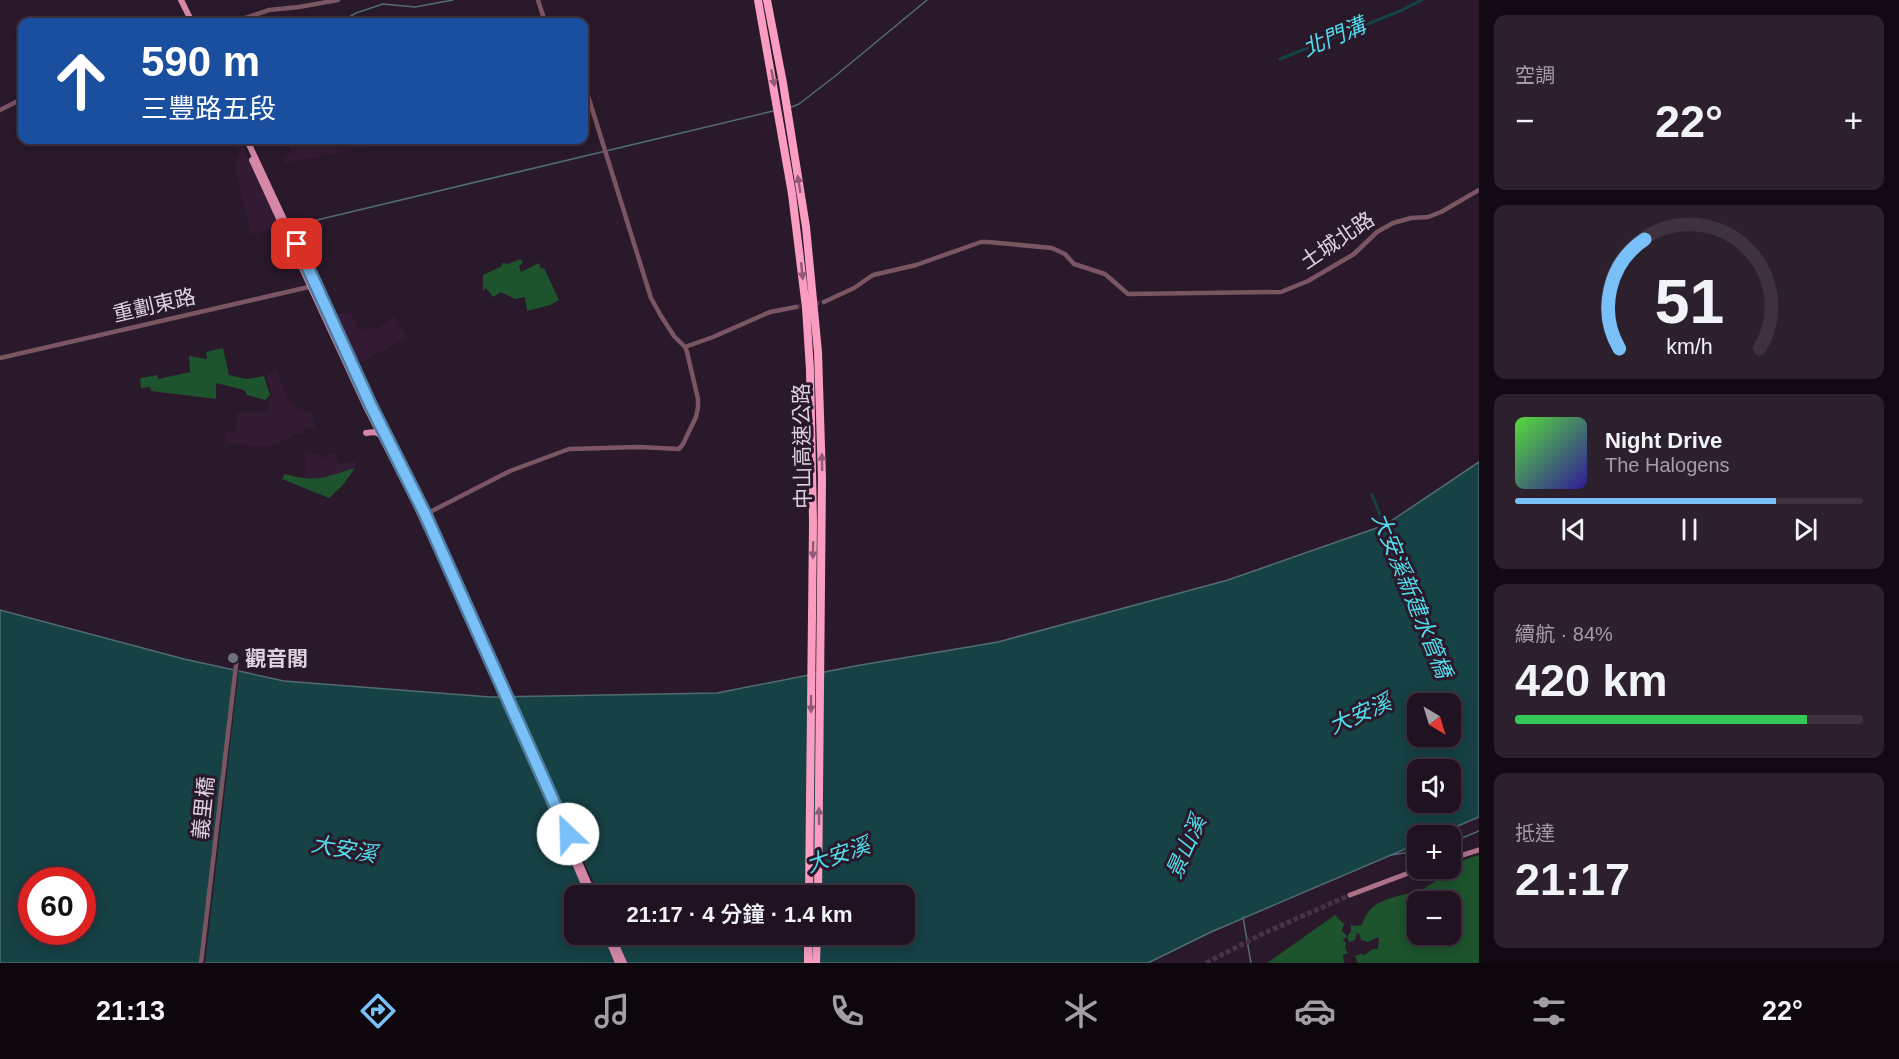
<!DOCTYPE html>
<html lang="zh-TW">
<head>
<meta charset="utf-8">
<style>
	:root { --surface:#201220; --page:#2d202d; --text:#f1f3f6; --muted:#a29ea5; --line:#3d323e; --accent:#79bff8 }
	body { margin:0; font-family:Helvetica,"Noto Sans TC",sans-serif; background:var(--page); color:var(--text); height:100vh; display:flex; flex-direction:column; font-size:22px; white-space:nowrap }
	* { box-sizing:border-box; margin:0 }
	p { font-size:20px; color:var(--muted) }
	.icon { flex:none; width:33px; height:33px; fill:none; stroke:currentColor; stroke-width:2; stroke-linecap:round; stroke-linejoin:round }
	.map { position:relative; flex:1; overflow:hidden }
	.details { display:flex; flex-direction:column; gap:15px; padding:15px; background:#120a12; width:420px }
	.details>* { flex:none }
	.guide { position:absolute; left:18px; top:18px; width:570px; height:126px; border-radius:12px; box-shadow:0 3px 15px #0003,0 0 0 2px var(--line); background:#1a4fa0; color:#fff; overflow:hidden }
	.needle { width:39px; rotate:142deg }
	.tools { position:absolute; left:1407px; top:693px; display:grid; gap:12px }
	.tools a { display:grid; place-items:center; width:54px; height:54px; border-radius:12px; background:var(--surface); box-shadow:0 3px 15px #0003,0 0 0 2px var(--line); font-size:30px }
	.speed { position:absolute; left:18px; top:867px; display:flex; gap:12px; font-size:30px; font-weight:700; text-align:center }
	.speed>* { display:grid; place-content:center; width:78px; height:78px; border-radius:50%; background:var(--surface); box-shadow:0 3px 15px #0003,0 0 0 2px var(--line); line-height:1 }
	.speed .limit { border:9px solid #d22; background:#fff; color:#111 }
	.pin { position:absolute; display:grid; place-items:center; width:51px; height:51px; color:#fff; margin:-26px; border-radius:12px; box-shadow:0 3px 9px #0006 }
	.me { position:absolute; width:66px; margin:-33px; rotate:336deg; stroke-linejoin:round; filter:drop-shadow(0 0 4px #0008) }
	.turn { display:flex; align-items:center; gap:21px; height:126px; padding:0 24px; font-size:27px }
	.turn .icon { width:78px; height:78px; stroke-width:2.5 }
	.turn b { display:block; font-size:42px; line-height:51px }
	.big { font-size:45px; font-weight:600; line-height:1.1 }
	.details .widget { flex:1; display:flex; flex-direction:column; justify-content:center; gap:9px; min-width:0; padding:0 21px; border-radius:12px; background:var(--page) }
	.details .dial { align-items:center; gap:0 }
	.dial svg { height:156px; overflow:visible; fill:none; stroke:var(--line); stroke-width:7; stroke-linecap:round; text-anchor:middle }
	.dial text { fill:var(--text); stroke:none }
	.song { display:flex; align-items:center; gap:18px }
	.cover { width:72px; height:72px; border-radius:9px; background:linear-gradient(135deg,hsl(110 70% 55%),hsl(250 70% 35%)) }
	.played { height:6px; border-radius:3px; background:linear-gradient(90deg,var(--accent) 75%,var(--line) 75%) }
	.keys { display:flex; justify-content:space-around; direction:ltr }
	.heat { display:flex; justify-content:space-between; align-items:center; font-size:33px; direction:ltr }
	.charge { height:9px; border-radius:4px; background:linear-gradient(90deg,#34c759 84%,var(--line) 0) }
	.trip { position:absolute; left:564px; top:885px; width:351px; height:60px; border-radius:12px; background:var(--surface); box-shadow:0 3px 15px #0003,0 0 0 2px var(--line); font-weight:600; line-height:60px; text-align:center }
	.tabs { display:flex; height:96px; justify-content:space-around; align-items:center; background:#0d070d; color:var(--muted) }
	.tabs .icon { width:42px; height:42px }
	.tabs .selected { color:var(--accent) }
	.tabs b { font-size:27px; color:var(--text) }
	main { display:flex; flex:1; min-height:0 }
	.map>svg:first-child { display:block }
	.built { fill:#331b34 }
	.green { fill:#1d532d; fill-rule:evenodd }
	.water { fill:#164145; stroke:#526c73; stroke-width:1.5; fill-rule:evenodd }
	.pier { fill:#2a182b }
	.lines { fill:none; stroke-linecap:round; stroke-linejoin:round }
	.stream { stroke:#526c73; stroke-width:1.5 }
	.canal { stroke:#164145; stroke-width:3 }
	.tertiary-tunnel { stroke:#453446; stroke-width:4.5; stroke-dasharray:4.5 2; stroke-linecap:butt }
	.secondary-tunnel { stroke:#453446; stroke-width:5; stroke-dasharray:5 2.5; stroke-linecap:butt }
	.tertiary { stroke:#7a5562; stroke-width:4.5 }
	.secondary { stroke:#ad7288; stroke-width:5 }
	.primary { stroke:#d589a6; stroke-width:6 }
	.motorway { stroke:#fa9dc1; stroke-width:8 }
	.oneway { fill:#925a76 }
	.route-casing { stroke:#4f7ca1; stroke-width:15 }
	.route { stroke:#79bff8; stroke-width:10 }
	.worship-dot { fill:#6b7280; stroke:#2a182b; stroke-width:2 }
	.labels { text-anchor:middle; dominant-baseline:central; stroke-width:6; stroke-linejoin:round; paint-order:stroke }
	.street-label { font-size:21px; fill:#dfd2df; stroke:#2a182b }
	.poi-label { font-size:21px; font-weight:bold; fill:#dfd2df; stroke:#2a182b; text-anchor:start }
	.water-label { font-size:22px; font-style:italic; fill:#52dcea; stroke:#2a182b }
</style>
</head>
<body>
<main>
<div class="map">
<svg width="1479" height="963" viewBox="0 0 1479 963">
	<rect width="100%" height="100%" fill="#2a182b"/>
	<path class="built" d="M240 140 282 228 251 235 235 166 239 150 232 147 228 141Z
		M286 140H399L285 164 281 158 292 152Z
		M340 313 351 314 358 326 357 329 377 328 395 315 407 338 359 363 353 357 332 316Z
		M277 371 287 399 293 403 297 408 312 412 315 428 304 429 305 433 293 434 292 438 280 441 279 444 254 447 237 443H226L225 433 237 430V413H247V411L267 413 269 401 272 397 266 375Z
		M305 451 328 458V454L336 453 338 463 358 461 355 468 345 472 326 478 305 480Z"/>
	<path class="green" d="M521 259 523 263 519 266 521 272 539 263 541 269 544 268 559 300 550 305 527 311 525 297 515 299 501 292 493 297 486 288 483 291V275L502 266V263L508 264Z
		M223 348 229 375 247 379 264 376 270 395 265 400 247 395 244 390 216 383V399L151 391 150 387 141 388 140 378 157 375 158 379 190 372 189 356 207 359 206 352Z
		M355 468 343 485 329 498 282 479 285 474C318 483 324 477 355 468Z
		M1479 855V963H1358L1355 956 1361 954 1364 955 1373 949H1378L1379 937 1368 942 1361 940 1360 935 1357 932 1355 940 1349 942 1347 937 1351 931V925L1356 926 1362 925C1370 897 1397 898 1420 890 1426 888 1431 884 1437 880L1440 869 1450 868 1451 864ZM1418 902H1450V934H1418Z
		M1335 915 1344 924 1342 931 1347 936 1343 940 1346 943 1345 948 1348 953 1343 955 1344 963H1267Z"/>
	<path class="water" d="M1479 462V817L1437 835 1418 836 1417 844 1211 932 1148 963H0V610L184 659 284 681 490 697 717 693 855 666 998 642 1228 580 1385 525ZM1418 704H1450V736H1418ZM1418 770H1450V802H1418ZM32 880H82V932H32ZM574 896H904V934H574Z"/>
	<path class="pier" d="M235 667 239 668 205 963H201Z
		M500 694H510L599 895H589Z"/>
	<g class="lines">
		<path class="stream" d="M341 22 356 13 383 4 415 7 453 0
			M789 108 799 104 834 77 927 0
			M292 226 773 111
			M1450 843 1479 831
			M1391 855 1418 851
			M1243 917 1251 963"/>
		<path class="canal" d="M1280 59 1400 11 1422 0
			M1372 495 1385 527"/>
		<path class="tertiary-tunnel" d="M796 307 824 302"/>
		<path class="secondary-tunnel" d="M1206 963 1262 934 1350 895"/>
		<path class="tertiary" d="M538 0 545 22
			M234 22 269 10 299 7 338 0
			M0 110 22 99
			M824 302 854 288 873 275 916 265 981 242H988L1052 248 1065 254 1074 264 1105 274 1128 294 1281 292 1308 281 1354 254 1377 232 1393 223 1411 218 1428 217 1441 212 1479 190
			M685 347 713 337 770 312 796 307
			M0 358 313 286
			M424 515 510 471 569 449 639 447 679 449 683 444 696 417 698 407V399L687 352 685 347 674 336 661 316 651 298 584 83
			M201 963 237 657"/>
		<path class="secondary" d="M1450 859 1479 850
			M1350 895 1422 868"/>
		<path class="primary" d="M181 0 192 22
			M247 140 371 406 425 514 594 896
			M252 160 367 409 411 495
			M366 433 375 432 379 434
			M417 507 426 527
			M549 802 589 896
			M606 934 618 963
			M611 934 624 963"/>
		<path class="motorway" d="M758 0 792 194 806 308 810 370 813 522 809 896
			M767 0 783 83 806 227 818 352 822 479 818 896
			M808 963V934
			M816 963 817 934"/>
	</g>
	<defs><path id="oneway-solid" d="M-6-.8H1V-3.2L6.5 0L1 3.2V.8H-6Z" transform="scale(1.5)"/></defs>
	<g class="oneway">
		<use href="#oneway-solid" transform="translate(773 78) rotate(79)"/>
		<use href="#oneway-solid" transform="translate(799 184) rotate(-99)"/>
		<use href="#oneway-solid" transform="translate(802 271) rotate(84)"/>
		<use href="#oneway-solid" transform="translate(822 462) rotate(-91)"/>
		<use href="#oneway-solid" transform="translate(813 550) rotate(91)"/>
		<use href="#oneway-solid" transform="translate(811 704) rotate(90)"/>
		<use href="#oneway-solid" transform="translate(819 816) rotate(-90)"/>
	</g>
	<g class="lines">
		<defs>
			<path id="route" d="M297 244 371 406 425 514 568 834"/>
		</defs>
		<use href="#route" class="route-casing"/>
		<use href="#route" class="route"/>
	</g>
	<circle class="worship-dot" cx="233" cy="658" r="6"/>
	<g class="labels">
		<g class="street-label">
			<text transform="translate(1337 240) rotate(-34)">土城北路</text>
			<text transform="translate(154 305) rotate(-13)">重劃東路</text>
			<text transform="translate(802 446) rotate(-91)">中山高速公路</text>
			<text transform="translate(203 808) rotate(-84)">義里橋</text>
		</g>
		<g class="poi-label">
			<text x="245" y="658">觀音閣</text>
		</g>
		<g class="water-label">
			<text transform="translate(1334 37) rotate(-23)">北門溝</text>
			<text transform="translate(1412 595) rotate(68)">大安溪新建水管橋</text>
			<text transform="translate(1360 714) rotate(-24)">大安溪</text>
			<text transform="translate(1186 847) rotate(-66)">景山溪</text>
			<text transform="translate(344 849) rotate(10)">大安溪</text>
			<text transform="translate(838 855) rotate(-19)">大安溪</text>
		</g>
	</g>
</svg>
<div class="tools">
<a><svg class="needle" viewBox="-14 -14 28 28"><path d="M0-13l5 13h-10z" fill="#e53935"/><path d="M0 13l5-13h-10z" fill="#a29ea5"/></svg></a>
<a><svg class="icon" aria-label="sound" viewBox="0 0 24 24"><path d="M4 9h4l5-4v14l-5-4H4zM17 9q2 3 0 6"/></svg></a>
<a>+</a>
<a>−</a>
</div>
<div class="speed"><div class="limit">60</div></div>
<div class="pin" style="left:297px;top:244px;background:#d93025"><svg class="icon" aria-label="arrive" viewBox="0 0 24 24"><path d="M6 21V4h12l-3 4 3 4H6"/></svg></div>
<svg class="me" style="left:568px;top:834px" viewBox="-20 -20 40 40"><circle r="19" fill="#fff"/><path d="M0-13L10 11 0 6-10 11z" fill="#79bff8"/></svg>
<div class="trip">21:17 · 4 分鐘 · 1.4 km</div>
<div class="guide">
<div class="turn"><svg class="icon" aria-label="ahead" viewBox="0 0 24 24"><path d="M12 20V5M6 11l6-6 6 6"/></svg><div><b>590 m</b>三豐路五段</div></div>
</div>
</div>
<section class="details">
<div class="widget"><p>空調</p>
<div class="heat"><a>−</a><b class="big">22°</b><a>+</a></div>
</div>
<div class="widget dial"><svg viewBox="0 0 100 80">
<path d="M14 69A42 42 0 1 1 86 69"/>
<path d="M14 69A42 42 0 0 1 27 13" stroke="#79bff8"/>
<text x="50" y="56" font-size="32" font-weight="700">51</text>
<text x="50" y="72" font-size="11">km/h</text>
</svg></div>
<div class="widget">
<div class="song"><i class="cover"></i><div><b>Night Drive</b><p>The Halogens</p></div></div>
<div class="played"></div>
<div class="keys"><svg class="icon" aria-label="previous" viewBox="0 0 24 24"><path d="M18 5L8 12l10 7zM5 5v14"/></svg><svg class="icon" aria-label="pause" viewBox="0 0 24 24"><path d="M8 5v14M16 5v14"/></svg><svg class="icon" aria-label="next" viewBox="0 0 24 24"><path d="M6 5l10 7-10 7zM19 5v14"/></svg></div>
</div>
<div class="widget"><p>續航 · 84%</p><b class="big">420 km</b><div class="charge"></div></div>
<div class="widget"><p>抵達</p><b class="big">21:17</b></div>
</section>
</main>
<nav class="tabs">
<b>21:13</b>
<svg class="icon selected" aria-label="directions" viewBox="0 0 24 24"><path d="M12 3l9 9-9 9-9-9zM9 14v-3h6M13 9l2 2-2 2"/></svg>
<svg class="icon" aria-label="music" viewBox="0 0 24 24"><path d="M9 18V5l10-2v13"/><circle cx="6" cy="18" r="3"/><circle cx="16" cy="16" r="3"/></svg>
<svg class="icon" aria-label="phone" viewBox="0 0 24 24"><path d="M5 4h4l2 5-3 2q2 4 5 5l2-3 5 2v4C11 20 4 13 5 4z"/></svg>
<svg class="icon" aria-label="climate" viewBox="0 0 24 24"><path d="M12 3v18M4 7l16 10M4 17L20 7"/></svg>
<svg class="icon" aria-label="car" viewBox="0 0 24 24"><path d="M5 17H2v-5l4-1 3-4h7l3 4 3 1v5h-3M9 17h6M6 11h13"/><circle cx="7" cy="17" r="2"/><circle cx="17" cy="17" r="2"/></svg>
<svg class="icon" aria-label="filters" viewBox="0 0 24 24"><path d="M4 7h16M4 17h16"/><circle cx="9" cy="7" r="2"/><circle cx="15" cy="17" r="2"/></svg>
<b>22°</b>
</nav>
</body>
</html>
